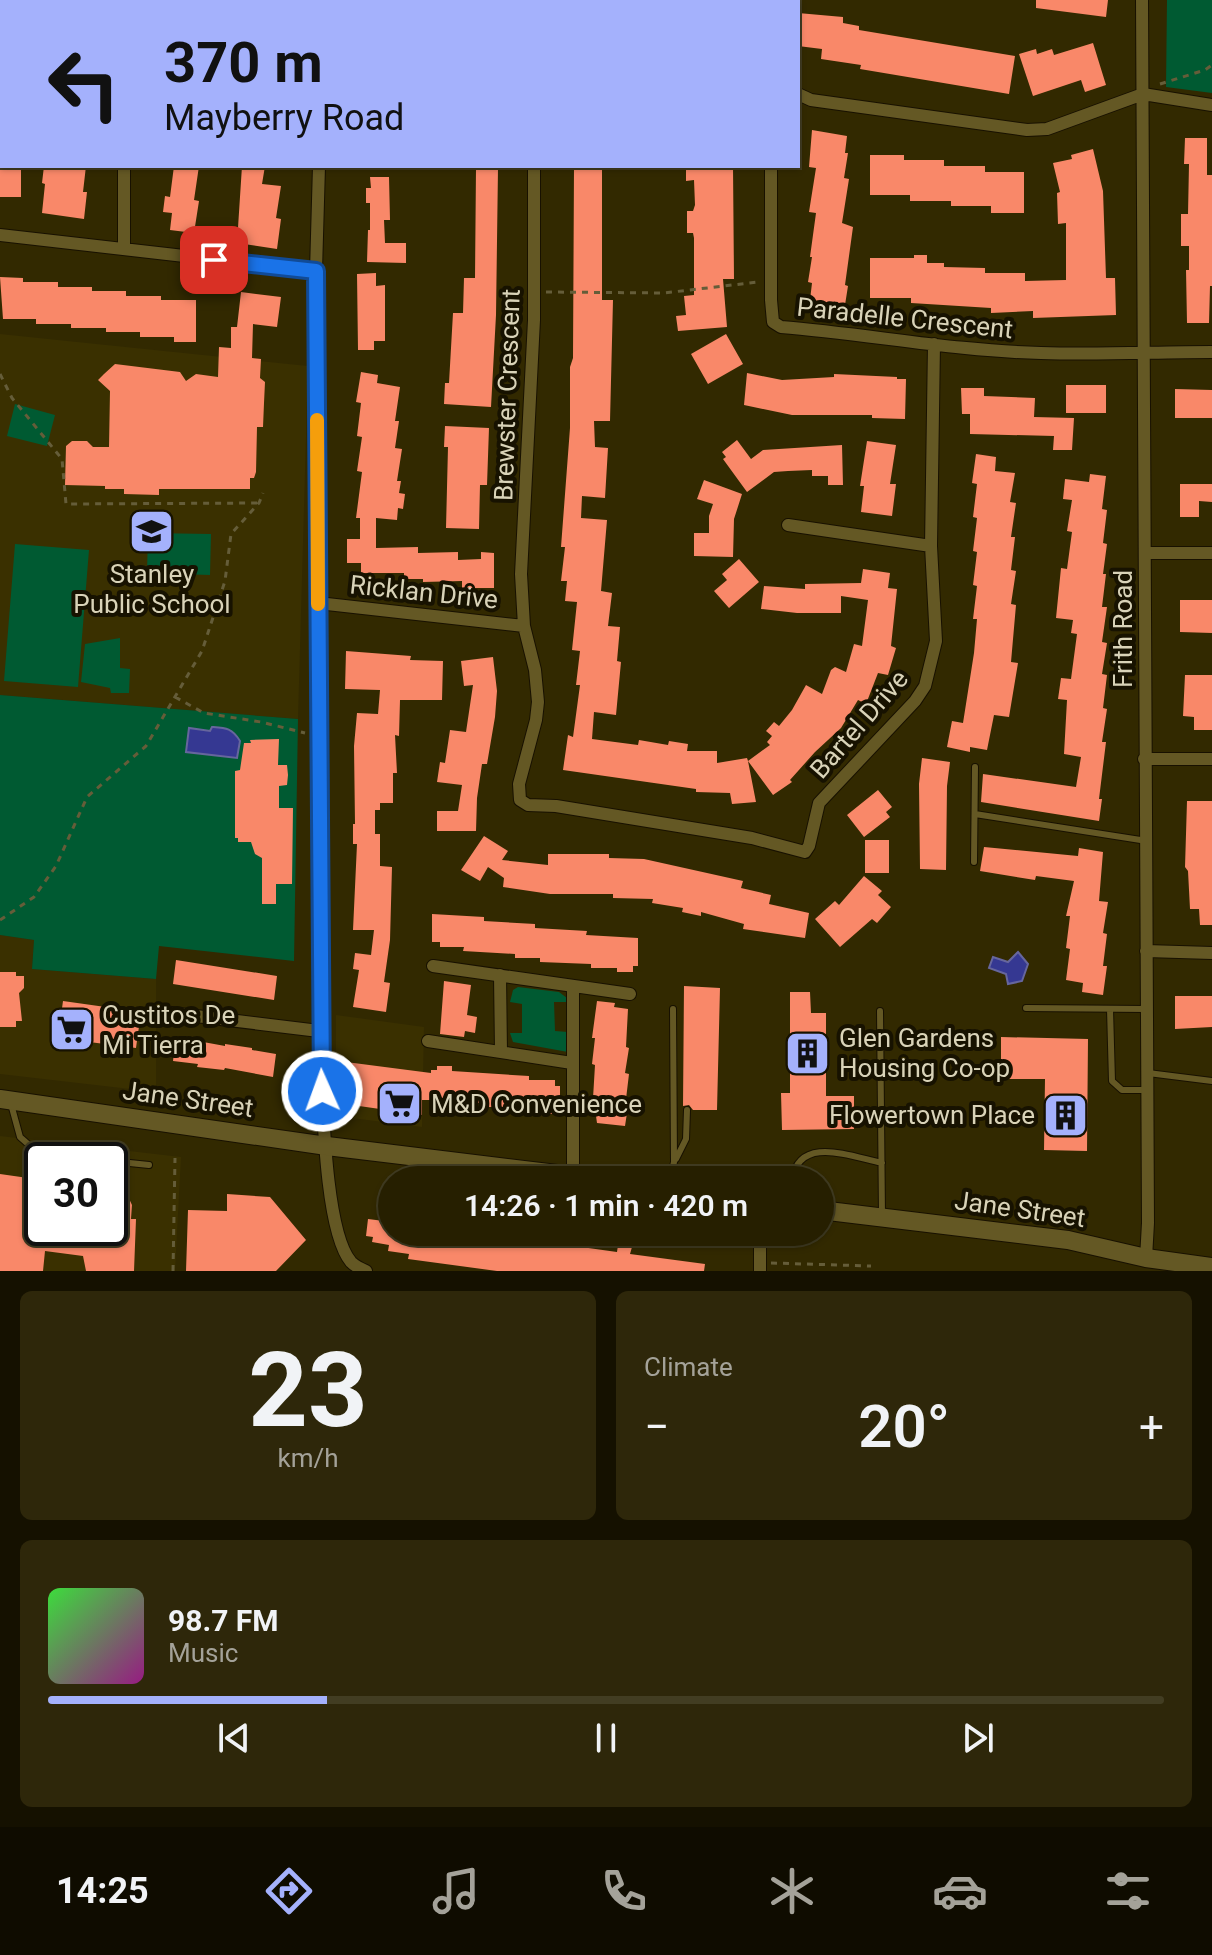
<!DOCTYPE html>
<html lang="en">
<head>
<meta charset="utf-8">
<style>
	:root { --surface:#261f00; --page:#2e270a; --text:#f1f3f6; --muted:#a4a299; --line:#423d22; --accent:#a4b1fc }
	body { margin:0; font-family:Roboto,sans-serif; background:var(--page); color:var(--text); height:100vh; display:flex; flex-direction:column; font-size:30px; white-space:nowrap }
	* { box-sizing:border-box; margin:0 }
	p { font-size:26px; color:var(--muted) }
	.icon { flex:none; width:44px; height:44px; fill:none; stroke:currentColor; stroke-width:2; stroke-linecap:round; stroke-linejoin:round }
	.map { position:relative; height:1271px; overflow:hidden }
	.side { display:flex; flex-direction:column; gap:20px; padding:20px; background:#151100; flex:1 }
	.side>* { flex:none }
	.banner { position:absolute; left:0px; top:0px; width:800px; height:168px; box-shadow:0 2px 6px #0004,0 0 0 2px var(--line); background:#a4b1fc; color:#111; overflow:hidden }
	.speed { position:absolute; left:24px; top:1142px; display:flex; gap:16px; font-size:40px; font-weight:700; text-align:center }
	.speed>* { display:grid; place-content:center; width:104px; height:104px; border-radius:50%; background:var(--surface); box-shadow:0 2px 6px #0004,0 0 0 2px var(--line); line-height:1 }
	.speed .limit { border:4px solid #111; border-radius:12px; background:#fff; color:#111 }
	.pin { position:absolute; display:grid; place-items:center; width:68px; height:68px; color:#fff; margin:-34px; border-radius:16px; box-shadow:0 4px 12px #0006 }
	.me { position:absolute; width:88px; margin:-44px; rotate:358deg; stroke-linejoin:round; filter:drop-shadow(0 0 6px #0008) }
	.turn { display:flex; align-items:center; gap:28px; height:168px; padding:0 32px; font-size:36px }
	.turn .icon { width:104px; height:104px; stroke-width:2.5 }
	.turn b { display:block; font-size:56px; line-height:68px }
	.big { font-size:60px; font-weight:600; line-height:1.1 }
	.side .tile { flex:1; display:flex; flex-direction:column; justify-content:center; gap:12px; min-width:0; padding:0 28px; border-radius:12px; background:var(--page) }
	.side .dial { align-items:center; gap:0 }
	.dial b { font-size:104px; line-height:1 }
	.song { display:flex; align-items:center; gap:24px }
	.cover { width:96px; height:96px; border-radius:12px; background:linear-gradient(135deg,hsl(120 70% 55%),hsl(310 70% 35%)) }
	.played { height:8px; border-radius:4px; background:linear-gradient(90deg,var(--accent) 25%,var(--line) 25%) }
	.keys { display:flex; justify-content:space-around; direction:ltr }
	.heat { display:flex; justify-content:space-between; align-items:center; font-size:44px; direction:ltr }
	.side .tiles { flex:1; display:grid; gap:20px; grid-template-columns:1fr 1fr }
	.tile:last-child { grid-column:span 2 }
	.trip { position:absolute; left:378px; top:1166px; width:456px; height:80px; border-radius:40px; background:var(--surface); box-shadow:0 2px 6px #0004,0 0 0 2px var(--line); font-weight:600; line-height:80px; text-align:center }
	.tabs { display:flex; height:128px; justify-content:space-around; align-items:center; background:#0f0c00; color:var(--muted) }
	.tabs .icon { width:56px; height:56px }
	.tabs .selected { color:var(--accent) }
	.tabs b { font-size:36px; color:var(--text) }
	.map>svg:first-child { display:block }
	.built { fill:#3a3000; fill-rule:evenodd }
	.green { fill:#005a32 }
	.water { fill:#353892; stroke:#66669d; stroke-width:2 }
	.building { fill:#f98869 }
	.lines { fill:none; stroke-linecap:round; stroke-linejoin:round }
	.lane-casing { stroke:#181100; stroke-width:8 }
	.street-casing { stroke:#181100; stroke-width:14 }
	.secondary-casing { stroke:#181100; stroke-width:20 }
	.path { stroke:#655d39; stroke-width:3; stroke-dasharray:6 6; stroke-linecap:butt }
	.lane { stroke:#645824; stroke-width:6 }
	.street { stroke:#645824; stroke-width:12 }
	.secondary { stroke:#645824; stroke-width:18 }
	.route-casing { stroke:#114b97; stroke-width:20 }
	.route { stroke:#1a73e8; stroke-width:14 }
	.slow { stroke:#f59e0b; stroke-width:14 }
	.labels { text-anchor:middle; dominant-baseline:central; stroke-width:8; stroke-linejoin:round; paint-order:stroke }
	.street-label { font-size:26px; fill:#d9d3b8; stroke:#171200 }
	.poi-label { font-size:26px; fill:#d9d3b8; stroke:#171200; text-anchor:start }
</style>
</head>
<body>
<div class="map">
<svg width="1212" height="1271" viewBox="0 0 1212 1271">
	<rect width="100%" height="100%" fill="#322900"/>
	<path class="built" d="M0 334 308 366 298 719 0 695Z
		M0 935 34 940 32 969 156 979V1092L0 1074Z
		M336 1015 424 1027 422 1127 336 1116Z
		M0 1136 181 1157 175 1271H0ZM42 1160H110V1228H42Z"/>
	<path class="green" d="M1167 0H1212V93L1166 87Z
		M15 404 55 415 47 446 7 436Z
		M148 533 211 534 210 575 147 573Z
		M15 544 89 550 78 687 4 681Z
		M120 638V668L130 669 129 693H111L110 688 81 682 85 644Z
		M0 695 298 719 294 961 159 946 156 979 32 969 34 940 0 935Z
		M518 987 559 992 567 998 568 1002H554L555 1031 568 1032V1052L513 1042 510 1033H522V1004L510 1002 513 990Z"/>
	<path class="water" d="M212 727C226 728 232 728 240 741L237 758 186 752 189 728 210 731Z
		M1018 952 1028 964 1022 981 1008 984 1006 974 989 968 993 957 1008 962Z"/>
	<path class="building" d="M1036 0H1108L1106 17 1036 8Z
		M798 13 843 17V23L859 26V30L1015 56 1009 94 860 69 861 65 821 59 822 49 798 46Z
		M1093 43 1106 85 1085 92 1081 80 1033 96 1019 54 1036 49 1037 54 1052 49 1054 55Z
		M812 130 847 136 845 153H848L844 178 849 179 842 223 853 227 845 285 848 286 845 305 810 300 812 283 808 282 812 257H810L816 213 809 212 816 168 809 167Z
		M1185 138H1207V175H1212V286H1210L1209 323H1187L1186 270H1189V246H1181V214H1188L1189 164H1184Z
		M1093 149 1103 191 1106 278H1115L1116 315 1033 318V311L991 313V308L911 303V298H870V258H914V255H927V263H944V267L985 268V273H1025V281L1066 280V223L1058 224 1057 193 1060 192 1053 163 1072 159 1071 155Z
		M870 155H904V160H944V166H985V172H1024V213H991V206H951V201H910V195H870Z
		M0 166H21V197H0Z
		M44 166H86L83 192H87L84 219 42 213 45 184 42 183Z
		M174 166H199L194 200 199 201 194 233 170 230 172 213 163 212 165 196 170 197Z
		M242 166H265L262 184 281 186 276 218 281 219 277 249 237 243Z
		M574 166H602V300H613L610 421H594L595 447 608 448 605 498 582 496 581 518 607 520 601 591 612 593 608 626 620 627 617 661 621 662 616 715 594 712 592 739 638 745 639 740 668 745 669 741 688 744 687 751H717V763L747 758 748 761 770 745 767 742 772 736 766 731 774 722 779 726 792 710 806 685 822 694 831 670 835 667 846 672 854 644 862 646 868 600 841 596V613H797L761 609 764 586 805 589V584L861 583 863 569 890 573 888 588 897 589 891 646 896 648 888 675 878 673 866 704 858 700 841 728 815 752 790 780 792 782 773 795 748 761 756 802 732 804 730 793 696 792V789L563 770 568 735 573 737 580 685H576L580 651 572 650 577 602 565 601 567 581H561L565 547H561L570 428V367L573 358Z
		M694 166H733L734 279H723L727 327 678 331 676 316 686 315 684 296 694 295V238L693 233H687V211H693L695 205 694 180 686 181V167Z
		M476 168H498L496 315 491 407 444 404 445 383H449L453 313H463L464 278H475Z
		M370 177H389L390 220H384L385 243H406V263L367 262 368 230H370V203H366V188H371Z
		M376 273V286L385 285V341H374V350H358L357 274Z
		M0 277 23 278V282H58V287H92V291H126V296H161V300H196V342H174V337H140V332H106V328H71V324H36V319H3Z
		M241 292 281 297 277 327 253 324 252 358 261 359 260 378 265 382 264 403 263 427H257L256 472 254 478H250V489H159V495L124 494V489H105V486L65 485 66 446 72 441H87L93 447H109L110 391 98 380 104 374 115 364 180 372 186 381 196 374 218 377 219 347 231 348V327H237Z
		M726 334 743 364 708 384 691 354Z
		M361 372 378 375 377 383 400 387 395 421H399L395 448 402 449 397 481H401L399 493 405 494 403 509 398 508 397 520 376 518V548L418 547V553L458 552V560L481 559V552L494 553V588H462V581L423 582V579H404V573H361V563H347V539H360V518H356L362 472 357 471 362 437 357 436 361 403 356 402Z
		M747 373 782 380 834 377V374L897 377V379H906L905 419 872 418V415H792L744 405Z
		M1066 385H1106V413H1066Z
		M961 388H984V396L1035 398 1034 417 1074 418 1072 450H1053L1054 436 970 434V414H962Z
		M1175 389 1212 390V418H1175Z
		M445 426 489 428 487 485H480L479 529 446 528 448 447H444Z
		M737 440 751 459 763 450 842 445 843 485H828V476H812V470L788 471 774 472 747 492 723 459 726 457 722 452Z
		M867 441 896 445 890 484H896L892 516 861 512 864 486H860Z
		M976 454 996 457 995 471 1015 473 1010 502 1016 503 1011 537H1015L1011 570 1016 571 1011 604 1016 605 1011 662 1018 663 1009 717 994 715 987 750 970 747V752L947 747 952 721 963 723 974 653 977 619H973L977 586 973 585 977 552 973 551 977 518 973 517 977 484 972 483Z
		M1090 474 1106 476 1102 509 1107 510 1103 543 1107 544 1103 574H1106L1102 607H1107L1102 642 1107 643 1102 674 1107 675 1103 708 1107 709 1102 742H1106L1099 799H1102L1099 821 981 802 983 774 1076 787 1081 757 1064 754 1067 700 1058 699 1061 678 1071 679 1077 634 1071 633 1073 620 1056 618 1061 568 1067 569 1072 532 1067 531 1072 500 1063 499 1065 479 1089 482Z
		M704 480 742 494 734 519 733 557 694 556V533H709V516L713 504 697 499Z
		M1180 484H1212V502L1199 501V517H1180Z
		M739 559 759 582 729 608 714 591 727 580 722 574Z
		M1180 600H1212V633L1180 632Z
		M346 651 411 656 410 660 443 661 442 700H400L399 736 395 735 397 773H393V803H380V810H375V834H380V866L392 867 390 940 384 982 390 983 386 1012 353 1007 359 970 353 969 355 953 371 955 374 930H353L357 844H353V824H355L354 746 357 713 378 714 380 690 345 689Z
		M493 657 497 691 495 717 487 764H482L477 798 476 831H437V811H458L462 785 437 782 440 762 445 763 450 730 466 732 473 685 464 686 461 661Z
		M1185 675H1212V730H1194V717L1183 716Z
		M279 739 278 765H287L288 775 287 785 279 786V808H293L292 884H276V904H262V858L255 854 251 842H238V838H235V771L240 770 244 743H251L250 740Z
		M922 758 950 762 947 786 946 870 920 869 919 784Z
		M878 790 892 807 886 812 890 817 864 837 847 815Z
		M1187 801H1212V925H1200L1199 909H1190L1188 871 1185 867Z
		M484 836 508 851 502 860 548 865V854H609V858L644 859 743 881 741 888 771 895 769 904 809 913 805 938 743 929 744 924 701 912V916L682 912 683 908 652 903 653 899 613 898V894H550L503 887 504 878 488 867 480 881 461 870Z
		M865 840H889V873H865Z
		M984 847 1078 856 1079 848 1103 852 1099 901 1108 902 1103 933 1107 934 1103 966H1107L1103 995 1082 992 1083 983 1066 980 1070 949 1066 948 1070 916H1066L1074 881 1036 876 1035 880 980 871Z
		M864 876 882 891 878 895 891 907 877 923 872 919 840 947 815 919 835 901 839 905Z
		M432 914 484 917V921L535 924V928L587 931 586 935 638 938V966H633V972H617V968H591V964L540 962V958H515V954L463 951 464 947H440V942H432Z
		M176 960 277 976 274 1000 173 984Z
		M0 972H16V976H24V988L19 993 22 1021H16V1027H0Z
		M444 981 471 985 467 1015 477 1017 475 1033 465 1031 464 1037 440 1034Z
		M684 986 720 988 717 1110H693L689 1105 683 1106Z
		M790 992H810L811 1013H826V1096H854V1129L782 1130 781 1093H790Z
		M1175 996H1212V1027L1175 1029Z
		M63 1001 141 1012 136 1048 58 1038Z
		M597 1001 615 1003 614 1007 628 1009 626 1047 629 1048 625 1073 629 1074 626 1099 629 1100 625 1126 597 1123 596 1116 592 1115 595 1065 592 1064 595 1038H592Z
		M176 1037 225 1046V1044L252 1048V1050L276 1054 273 1077 225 1068 224 1070 197 1067 198 1064 173 1061Z
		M1001 1037 1088 1039 1087 1151 1044 1150 1045 1079H1001Z
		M346 1062 431 1073V1070H437V1066H452V1071L529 1076V1080H555V1086H560V1114H534V1111H508V1107H482V1103H457V1100H422V1115L345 1104Z
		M110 1172 125 1190 132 1205 131 1219H136L134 1271H86L83 1256 45 1251 43 1271H0V1174L42 1180V1228H110Z
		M227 1194 270 1197 306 1240 276 1271H186L188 1210 227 1211Z
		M368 1219 392 1222V1232H474L617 1252 618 1245 632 1247 630 1254 705 1264 704 1271H497L408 1259 409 1254 388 1251 389 1245 372 1242 373 1237 366 1236Z"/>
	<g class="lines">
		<defs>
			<path id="lane" d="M975 814 1147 841
				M974 862 975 767
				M1026 1008 1146 1009
				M1110 1009 1112 1081 1122 1090H1147
				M880 1011 882 1215
				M1148 1073 1212 1081
				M11 1104 20 1137 37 1152 104 1160
				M676 1159 686 1139 687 1110
				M110 1161 149 1165
				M670 1180 674 1162 673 1009
				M792 1180C799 1135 849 1156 882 1163"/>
			<path id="street" d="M320 0V2
				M1142 0 1148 1223 1146 1258
				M0 21H2
				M798 94 811 100 1027 130 1047 129 1143 94 1212 105
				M319 166 316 271 319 1031C323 1079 322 1228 351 1262 355 1266 361 1269 366 1271
				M534 166V320L521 574 524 626 535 670 538 702 536 720 519 784 520 800 528 805 556 806 752 838 805 852 809 846 819 803 915 701 925 686 936 641 931 546 934 344
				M771 166V300L773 322 781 327C868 334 954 351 1041 353 1098 355 1155 352 1212 352
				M0 235 316 271
				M124 249V166
				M788 525 931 546
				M1146 553H1212
				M318 603 524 626
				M1144 759H1212
				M1146 951 1212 953
				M433 966 630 994
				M500 975 501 1052
				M163 1012 319 1031
				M428 1041 572 1063
				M573 1175V986
				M760 1271V1232"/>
			<path id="secondary" d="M0 1099 327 1146 607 1180
				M820 1210 1068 1240 1146 1258 1212 1267"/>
		</defs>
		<use href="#lane" class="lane-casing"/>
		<use href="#street" class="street-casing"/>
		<use href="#secondary" class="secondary-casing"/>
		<path class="path" d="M1160 84 1205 70 1212 65
			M546 292 664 293 758 282
			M0 374 12 398 62 459 66 504 259 503
			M175 697 204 713 261 722 305 733
			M0 920 34 897 56 866 87 797 146 746 202 651 225 581 231 534 259 503 263 493
			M771 1263 871 1266
			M173 1271 175 1158"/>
		<use href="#lane" class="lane"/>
		<use href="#street" class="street"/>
		<use href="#secondary" class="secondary"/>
	</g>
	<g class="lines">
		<defs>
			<path id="route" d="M214 260 316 271 322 1091"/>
		</defs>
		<use href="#route" class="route-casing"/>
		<use href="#route" class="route"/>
		<path class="slow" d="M317 420 318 604"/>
	</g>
	<defs>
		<symbol id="school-square" viewBox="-11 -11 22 22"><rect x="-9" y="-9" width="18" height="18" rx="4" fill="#a4b1fc" stroke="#171200"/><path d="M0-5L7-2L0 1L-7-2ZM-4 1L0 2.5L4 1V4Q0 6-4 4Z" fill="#111"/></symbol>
		<symbol id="supermarket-square" viewBox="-11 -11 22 22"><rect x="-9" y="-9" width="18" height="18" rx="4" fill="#a4b1fc" stroke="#171200"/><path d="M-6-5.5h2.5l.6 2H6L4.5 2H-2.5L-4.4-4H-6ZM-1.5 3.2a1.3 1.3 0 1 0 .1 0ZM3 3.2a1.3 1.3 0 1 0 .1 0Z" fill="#111"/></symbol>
		<symbol id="building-square" viewBox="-11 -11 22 22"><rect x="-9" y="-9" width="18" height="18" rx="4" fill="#a4b1fc" stroke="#171200"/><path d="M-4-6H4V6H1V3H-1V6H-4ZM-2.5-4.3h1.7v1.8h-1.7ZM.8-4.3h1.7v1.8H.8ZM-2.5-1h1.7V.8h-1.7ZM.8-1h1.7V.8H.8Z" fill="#111"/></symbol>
	</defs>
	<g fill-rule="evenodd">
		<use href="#school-square" x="126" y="506" width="51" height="51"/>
		<use href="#supermarket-square" x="46" y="1004" width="51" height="51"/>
		<use href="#building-square" x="782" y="1028" width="51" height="51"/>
		<use href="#supermarket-square" x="374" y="1078" width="51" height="51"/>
		<use href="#building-square" x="1040" y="1090" width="51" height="51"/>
	</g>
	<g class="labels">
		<g class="street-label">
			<text transform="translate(905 318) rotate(6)">Paradelle Crescent</text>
			<text transform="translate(507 395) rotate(-88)">Brewster Crescent</text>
			<text transform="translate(424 592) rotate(6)">Ricklan Drive</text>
			<text transform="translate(1123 629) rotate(-90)">Frith Road</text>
			<text transform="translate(859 724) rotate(-49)">Bartel Drive</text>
			<text transform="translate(188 1099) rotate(8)">Jane Street</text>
			<text transform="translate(1020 1209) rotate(8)">Jane Street</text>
		</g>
		<g class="poi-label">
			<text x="152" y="574" text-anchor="middle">Stanley<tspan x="152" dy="30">Public School</tspan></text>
			<text x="102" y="1015">Custitos De<tspan x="102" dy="30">Mi Tierra</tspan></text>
			<text x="839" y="1038">Glen Gardens<tspan x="839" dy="30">Housing Co-op</tspan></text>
			<text x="431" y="1104">M&amp;D Convenience</text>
			<text x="1035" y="1115" text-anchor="end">Flowertown Place</text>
		</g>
	</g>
</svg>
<div class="speed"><div class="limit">30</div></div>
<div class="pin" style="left:214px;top:260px;background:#d93025"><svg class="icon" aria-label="arrive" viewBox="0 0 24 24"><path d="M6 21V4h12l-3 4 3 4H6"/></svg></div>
<svg class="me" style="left:322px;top:1091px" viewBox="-20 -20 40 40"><circle r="17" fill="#1a73e8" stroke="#fff" stroke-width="3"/><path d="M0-11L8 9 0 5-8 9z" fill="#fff"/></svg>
<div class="trip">14:26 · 1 min · 420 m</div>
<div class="banner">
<div class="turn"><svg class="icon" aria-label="left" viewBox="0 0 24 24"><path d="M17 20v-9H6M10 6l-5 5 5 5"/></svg><div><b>370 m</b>Mayberry Road</div></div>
</div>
</div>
<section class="side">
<div class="tiles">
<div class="tile dial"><b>23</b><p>km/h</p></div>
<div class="tile"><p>Climate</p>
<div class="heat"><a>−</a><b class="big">20°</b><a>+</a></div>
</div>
<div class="tile">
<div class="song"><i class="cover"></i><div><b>98.7 FM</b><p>Music</p></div></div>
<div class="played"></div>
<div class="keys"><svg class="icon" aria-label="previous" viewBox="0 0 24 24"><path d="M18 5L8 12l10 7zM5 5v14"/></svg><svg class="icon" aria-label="pause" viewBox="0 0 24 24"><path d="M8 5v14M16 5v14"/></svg><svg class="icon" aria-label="next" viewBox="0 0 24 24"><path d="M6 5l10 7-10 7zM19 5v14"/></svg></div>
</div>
</div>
</section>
<nav class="tabs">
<b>14:25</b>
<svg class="icon selected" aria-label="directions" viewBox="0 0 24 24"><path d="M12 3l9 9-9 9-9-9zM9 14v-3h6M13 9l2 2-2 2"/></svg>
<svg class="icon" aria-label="music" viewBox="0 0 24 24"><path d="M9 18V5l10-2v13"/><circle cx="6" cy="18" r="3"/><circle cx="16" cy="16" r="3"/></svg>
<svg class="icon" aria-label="phone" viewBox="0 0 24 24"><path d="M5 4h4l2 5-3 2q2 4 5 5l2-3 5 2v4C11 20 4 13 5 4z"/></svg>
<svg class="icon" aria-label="climate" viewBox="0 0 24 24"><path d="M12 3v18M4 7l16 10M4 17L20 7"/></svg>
<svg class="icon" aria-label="car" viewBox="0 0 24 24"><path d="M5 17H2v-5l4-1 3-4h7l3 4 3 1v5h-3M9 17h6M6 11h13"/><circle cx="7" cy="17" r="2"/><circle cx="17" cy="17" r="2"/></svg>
<svg class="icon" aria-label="filters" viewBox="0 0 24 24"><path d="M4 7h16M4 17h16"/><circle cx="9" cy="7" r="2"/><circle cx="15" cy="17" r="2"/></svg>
</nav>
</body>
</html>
